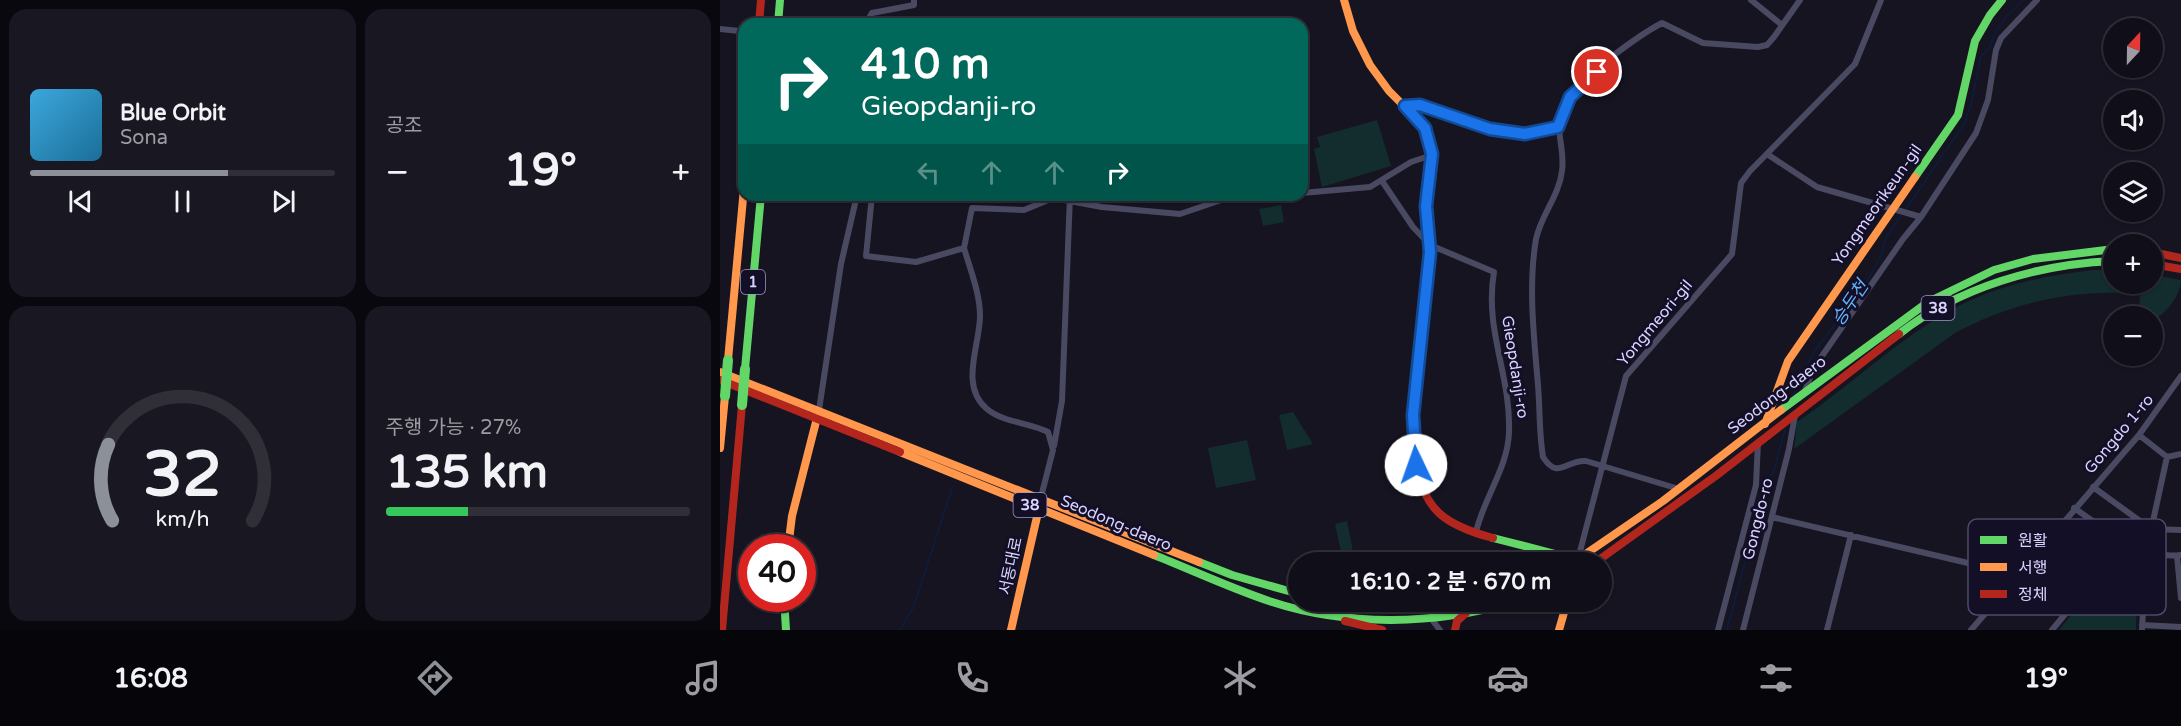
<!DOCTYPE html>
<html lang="ko">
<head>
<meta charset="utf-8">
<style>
	:root { --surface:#100f19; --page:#191822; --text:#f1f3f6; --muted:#9c9ca2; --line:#302f38; --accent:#8c9099 }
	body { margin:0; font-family:"Varela Round","Noto Sans KR",sans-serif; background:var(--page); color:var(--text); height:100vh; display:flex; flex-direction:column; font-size:22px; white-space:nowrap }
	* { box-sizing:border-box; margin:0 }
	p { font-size:20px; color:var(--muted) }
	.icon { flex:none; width:33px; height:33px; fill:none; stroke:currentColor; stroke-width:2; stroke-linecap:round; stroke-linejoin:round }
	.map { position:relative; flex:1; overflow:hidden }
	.drawer { display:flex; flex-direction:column; gap:9px; padding:9px; background:#09080e; width:720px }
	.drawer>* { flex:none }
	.top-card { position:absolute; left:18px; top:18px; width:570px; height:183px; border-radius:18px; box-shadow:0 2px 4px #0004,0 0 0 2px var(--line); background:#00695c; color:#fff; overflow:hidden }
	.needle { width:39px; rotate:22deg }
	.fabs { position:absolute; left:1383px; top:18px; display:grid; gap:12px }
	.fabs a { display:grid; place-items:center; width:60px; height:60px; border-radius:50%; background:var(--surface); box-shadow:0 2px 4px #0004,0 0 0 2px var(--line); font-size:30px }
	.speed { position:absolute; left:18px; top:534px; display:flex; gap:12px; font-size:30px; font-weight:700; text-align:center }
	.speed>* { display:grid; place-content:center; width:78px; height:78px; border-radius:50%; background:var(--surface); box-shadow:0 2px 4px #0004,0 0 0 2px var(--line); line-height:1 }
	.speed .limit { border:9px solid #d22; background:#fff; color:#111 }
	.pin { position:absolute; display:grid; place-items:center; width:51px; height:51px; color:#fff; margin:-26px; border:3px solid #fff; border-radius:50%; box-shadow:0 2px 6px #0007 }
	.me { position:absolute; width:66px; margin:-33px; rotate:357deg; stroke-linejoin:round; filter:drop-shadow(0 0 4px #0008) }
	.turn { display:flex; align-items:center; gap:21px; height:126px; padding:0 24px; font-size:27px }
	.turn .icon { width:78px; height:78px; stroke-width:2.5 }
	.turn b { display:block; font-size:42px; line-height:51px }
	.lanes { display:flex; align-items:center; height:57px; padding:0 24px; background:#0003; justify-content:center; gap:30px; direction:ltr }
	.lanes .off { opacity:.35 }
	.big { font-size:45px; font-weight:700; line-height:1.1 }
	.drawer .widget { flex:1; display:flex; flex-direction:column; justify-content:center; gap:9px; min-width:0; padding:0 21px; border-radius:18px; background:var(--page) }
	.drawer .dial { align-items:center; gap:0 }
	.dial svg { height:156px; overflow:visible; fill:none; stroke:var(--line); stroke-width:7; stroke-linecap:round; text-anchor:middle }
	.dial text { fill:var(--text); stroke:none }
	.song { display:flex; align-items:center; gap:18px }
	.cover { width:72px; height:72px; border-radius:9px; background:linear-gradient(135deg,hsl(200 70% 55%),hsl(200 70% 35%)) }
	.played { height:6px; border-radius:3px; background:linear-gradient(90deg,var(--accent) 65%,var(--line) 65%) }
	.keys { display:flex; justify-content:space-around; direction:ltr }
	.heat { display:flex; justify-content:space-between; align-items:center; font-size:33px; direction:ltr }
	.charge { height:9px; border-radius:4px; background:linear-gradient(90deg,#34c759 27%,var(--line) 0) }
	.drawer .tiles { flex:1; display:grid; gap:9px; grid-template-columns:repeat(2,1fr) }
	.trip { position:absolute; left:568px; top:552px; width:324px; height:60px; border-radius:30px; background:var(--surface); box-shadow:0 2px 4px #0004,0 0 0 2px var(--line); font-weight:700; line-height:60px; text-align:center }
	.dock { display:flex; height:96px; justify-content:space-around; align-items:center; background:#06060a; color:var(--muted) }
	.dock .icon { width:42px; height:42px }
	.dock .active { color:var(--accent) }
	.dock b { font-size:27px; color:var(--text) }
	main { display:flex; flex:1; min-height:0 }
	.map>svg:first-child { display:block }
	.green { fill:#132c2d }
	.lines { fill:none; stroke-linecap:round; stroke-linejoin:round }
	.stream { stroke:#0b1e41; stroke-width:1.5 }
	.street { stroke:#4a4962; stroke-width:6 }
	.fast { stroke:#63d668; stroke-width:8 }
	.slow { stroke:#ff974d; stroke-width:8 }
	.jam { stroke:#b3261e; stroke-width:8 }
	.fast-bridge { stroke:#63d668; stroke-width:10 }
	.route-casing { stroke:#114b97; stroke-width:15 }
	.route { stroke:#1a73e8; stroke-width:10 }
	.labels { text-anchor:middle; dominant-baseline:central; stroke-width:6; stroke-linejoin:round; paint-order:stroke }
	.shield { fill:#130f26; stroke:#9e99be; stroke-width:1.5 }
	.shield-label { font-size:15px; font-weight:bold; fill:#d9d4ff }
	.street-label { font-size:16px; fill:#d9d4ff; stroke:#130f26 }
	.water-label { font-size:18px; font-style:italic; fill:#62b6ff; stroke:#130f26 }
	.key { fill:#130f26; stroke:#4e4a67; stroke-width:1.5 }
	.key-label { font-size:16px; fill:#d9d4ff }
</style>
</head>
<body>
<main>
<section class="drawer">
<div class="tiles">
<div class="widget">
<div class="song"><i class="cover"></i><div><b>Blue Orbit</b><p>Sona</p></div></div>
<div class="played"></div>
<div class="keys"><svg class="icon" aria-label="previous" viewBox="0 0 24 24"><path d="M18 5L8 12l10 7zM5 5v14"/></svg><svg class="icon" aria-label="pause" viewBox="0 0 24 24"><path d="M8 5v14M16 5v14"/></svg><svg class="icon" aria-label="next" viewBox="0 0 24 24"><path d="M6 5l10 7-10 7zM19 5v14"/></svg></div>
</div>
<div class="widget"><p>공조</p>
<div class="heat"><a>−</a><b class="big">19°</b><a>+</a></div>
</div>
<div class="widget dial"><svg viewBox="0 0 100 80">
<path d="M14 69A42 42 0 1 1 86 69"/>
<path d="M14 69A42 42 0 0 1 12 30" stroke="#8c9099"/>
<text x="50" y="56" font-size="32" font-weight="700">32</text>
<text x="50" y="72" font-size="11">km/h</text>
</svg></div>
<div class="widget"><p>주행 가능 · 27%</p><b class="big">135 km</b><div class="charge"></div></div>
</div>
</section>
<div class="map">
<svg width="1461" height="630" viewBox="0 0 1461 630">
	<rect width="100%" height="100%" fill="#161421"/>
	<path class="green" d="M657 120 671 166 602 187 594 149 600 147 597 137Z
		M561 205 564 222 543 226 539 209Z
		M1373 270H1393L1394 284H1432L1433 275 1461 280C1461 295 1446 314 1433 320L1432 316H1419L1420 294C1355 288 1293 302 1235 333L1074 449 1077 422C1135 383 1190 327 1253 299 1292 282 1331 275 1373 270Z
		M573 412 593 444 567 450 559 415Z
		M527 440 536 480 496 488 488 448Z
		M627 521 635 562H623L615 524Z
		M1385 572 1417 584 1416 630H1339Z"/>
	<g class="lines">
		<path class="stream" d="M1186 209 1244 124 1251 105 1261 56 1269 49 1276 31 1287 16 1303 0
			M1073 395 1094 352 1148 280 1160 258 1167 236 1183 213
			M180 630 193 608 232 489
			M1007 630 1046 482 1054 471 1065 429"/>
		<path class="street" d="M1031 0 1062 25
			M152 13 194 5V0
			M145 24 152 13
			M0 29 20 31
			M685 106C716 105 741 121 770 129 799 136 811 130 838 127
			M1047 154 1097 187 1201 217
			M662 181 693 227 710 245 774 272C764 330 791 375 789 432 788 468 764 497 756 532
			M582 193 650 187 691 162 712 155
			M152 195 146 256 196 262 244 248C250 269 260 293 260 316 260 345 239 386 267 409 284 423 308 422 328 432L333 450 320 501
			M244 248 252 208 304 210 333 198 382 207 460 214 507 198 560 195
			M1085 391 1093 369 1183 239 1201 217 1256 133 1268 100 1276 50 1281 38 1317 0
			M99 410 121 264 137 195
			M1419 435 1447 457 1426 553 1422 630
			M334 446 342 401 350 195
			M1447 457 1461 454
			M1373 487 1431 529 1461 530
			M959 489 866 461C847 459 838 481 823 457 819 433 820 409 818 385 814 337 808 286 816 239 821 215 839 196 842 171 846 142 829 128 850 96 864 75 919 35 942 23L983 43 1038 47 1047 45 1054 37 1080 0
			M1354 508C1387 530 1418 560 1461 555
			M1056 518 1248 563 1286 589
			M1457 556 1461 598
			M858 559 906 376 1012 254 1021 183 1030 171 1135 64 1161 0
			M709 607 713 621 720 630
			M1422 625 1461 627
			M998 630 1036 485 1038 442
			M1023 630 1069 449 1075 415
			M1107 630 1131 535
			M1251 630 1419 435 1461 376
			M1332 630 1404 543"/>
		<path class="fast" d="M58 24 60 0
			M1195 177 1238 115 1255 41 1270 15 1282 0
			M1179 334C1239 287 1319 264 1394 261
			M25 369 41 195
			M1061 410 1208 302 1274 270 1313 259 1394 249
			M773 538 843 556 857 562
			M434 555C472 570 510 588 549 601 627 627 716 625 794 602
			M479 562 512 575 579 594
			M64 598 66 630
			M608 602 673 607 738 602"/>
		<path class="slow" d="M624 0 633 31 650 65 669 91 700 122 710 142 712 160 706 204 710 253 702 328
			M8 360 24 188
			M0 372 479 562
			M1045 424 1068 361 1195 177
			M0 448 5 396
			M180 452 434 555
			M68 548 72 516 98 414
			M854 562 943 501 1061 410
			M291 630 319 508
			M839 630 847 602"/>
		<path class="jam" d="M39 24 41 0
			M1432 252 1461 258
			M1432 264 1461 269
			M702 328C695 378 678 474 719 513 733 526 754 533 773 538
			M0 380 180 452
			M876 562 997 475 1179 334
			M625 621 662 630
			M2 630 22 405
			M735 630 737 621 746 613"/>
		<path class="fast-bridge" d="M5 396 8 360
			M22 405 25 369"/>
	</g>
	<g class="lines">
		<defs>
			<path id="route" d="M696 465 693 415 710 252 706 206 712 154 705 128 685 106 700 105 770 129 805 134 838 127 850 97 877 72"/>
		</defs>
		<use href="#route" class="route-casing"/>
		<use href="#route" class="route"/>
	</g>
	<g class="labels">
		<g class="shield">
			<rect x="21" y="270" width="24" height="24" rx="4.5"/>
			<rect x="1201.5" y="296" width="33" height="24" rx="4.5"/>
			<rect x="293.5" y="493" width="33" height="24" rx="4.5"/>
		</g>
		<g class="shield-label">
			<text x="33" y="282">1</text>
			<text x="1218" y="308">38</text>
			<text x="310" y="505">38</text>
		</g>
		<g class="street-label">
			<text transform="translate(1157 205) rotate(-55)">Yongmeorikeun-gil</text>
			<text transform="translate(935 323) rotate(-50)">Yongmeori-gil</text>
			<text transform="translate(795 367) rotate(81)">Gieopdanji-ro</text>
			<text transform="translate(1057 395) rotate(-37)">Seodong-daero</text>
			<text transform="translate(1399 434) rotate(-50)">Gongdo 1-ro</text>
			<text transform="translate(1038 519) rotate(-76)">Gongdo-ro</text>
			<text transform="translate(396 523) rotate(23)">Seodong-daero</text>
			<text transform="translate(291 566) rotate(-78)">서동대로</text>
		</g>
		<g class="water-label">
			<text transform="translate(1130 303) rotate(-56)">승두천</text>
		</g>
	</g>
	<rect x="1248" y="519" width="198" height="96" rx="9" class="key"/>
	<rect x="1260" y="536" width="27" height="8" fill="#63d668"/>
	<rect x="1260" y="563" width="27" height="8" fill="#ff974d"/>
	<rect x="1260" y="590" width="27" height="8" fill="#b3261e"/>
	<g class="key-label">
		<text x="1298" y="546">원활</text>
		<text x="1298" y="573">서행</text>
		<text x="1298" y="600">정체</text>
	</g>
</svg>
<div class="fabs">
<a><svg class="needle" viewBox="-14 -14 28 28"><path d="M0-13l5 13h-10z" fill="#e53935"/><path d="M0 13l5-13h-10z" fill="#9c9ca2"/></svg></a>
<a><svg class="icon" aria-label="sound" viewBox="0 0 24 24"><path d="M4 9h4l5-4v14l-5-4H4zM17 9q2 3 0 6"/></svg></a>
<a><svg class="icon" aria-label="layers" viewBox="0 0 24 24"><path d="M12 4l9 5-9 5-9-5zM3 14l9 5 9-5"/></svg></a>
<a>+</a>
<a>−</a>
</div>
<div class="speed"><div class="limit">40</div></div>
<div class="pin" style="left:877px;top:72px;background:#d93025"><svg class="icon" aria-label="arrive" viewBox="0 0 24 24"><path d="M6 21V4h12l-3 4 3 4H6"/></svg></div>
<svg class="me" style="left:696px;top:465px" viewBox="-20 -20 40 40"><circle r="19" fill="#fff"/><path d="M0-13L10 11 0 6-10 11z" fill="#1a73e8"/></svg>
<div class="trip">16:10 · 2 분 · 670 m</div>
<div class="top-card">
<div class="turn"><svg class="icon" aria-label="right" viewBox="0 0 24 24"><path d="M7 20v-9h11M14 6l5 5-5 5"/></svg><div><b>410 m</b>Gieopdanji-ro</div></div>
<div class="lanes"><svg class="icon off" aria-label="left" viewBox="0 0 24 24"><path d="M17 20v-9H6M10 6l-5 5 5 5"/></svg><svg class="icon off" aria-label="ahead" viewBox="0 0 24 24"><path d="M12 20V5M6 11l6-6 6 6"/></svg><svg class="icon off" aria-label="ahead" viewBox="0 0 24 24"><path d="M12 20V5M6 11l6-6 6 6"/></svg><svg class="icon" aria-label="right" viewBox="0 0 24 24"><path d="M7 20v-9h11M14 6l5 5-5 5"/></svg></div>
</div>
</div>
</main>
<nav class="dock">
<b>16:08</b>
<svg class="icon active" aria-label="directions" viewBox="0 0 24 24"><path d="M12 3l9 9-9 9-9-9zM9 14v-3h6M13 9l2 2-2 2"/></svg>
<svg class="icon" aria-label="music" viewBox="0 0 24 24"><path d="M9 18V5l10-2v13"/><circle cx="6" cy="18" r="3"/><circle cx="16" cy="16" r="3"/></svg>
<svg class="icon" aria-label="phone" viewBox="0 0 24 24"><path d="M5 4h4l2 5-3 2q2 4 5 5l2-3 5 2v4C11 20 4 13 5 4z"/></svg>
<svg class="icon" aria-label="climate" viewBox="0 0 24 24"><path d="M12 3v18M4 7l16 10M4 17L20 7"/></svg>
<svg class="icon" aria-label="car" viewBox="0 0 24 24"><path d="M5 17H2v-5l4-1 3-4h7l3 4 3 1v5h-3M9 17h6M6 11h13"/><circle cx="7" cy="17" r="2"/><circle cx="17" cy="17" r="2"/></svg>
<svg class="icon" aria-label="filters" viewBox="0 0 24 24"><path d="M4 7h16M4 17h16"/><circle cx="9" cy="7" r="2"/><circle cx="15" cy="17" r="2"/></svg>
<b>19°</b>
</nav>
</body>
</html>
